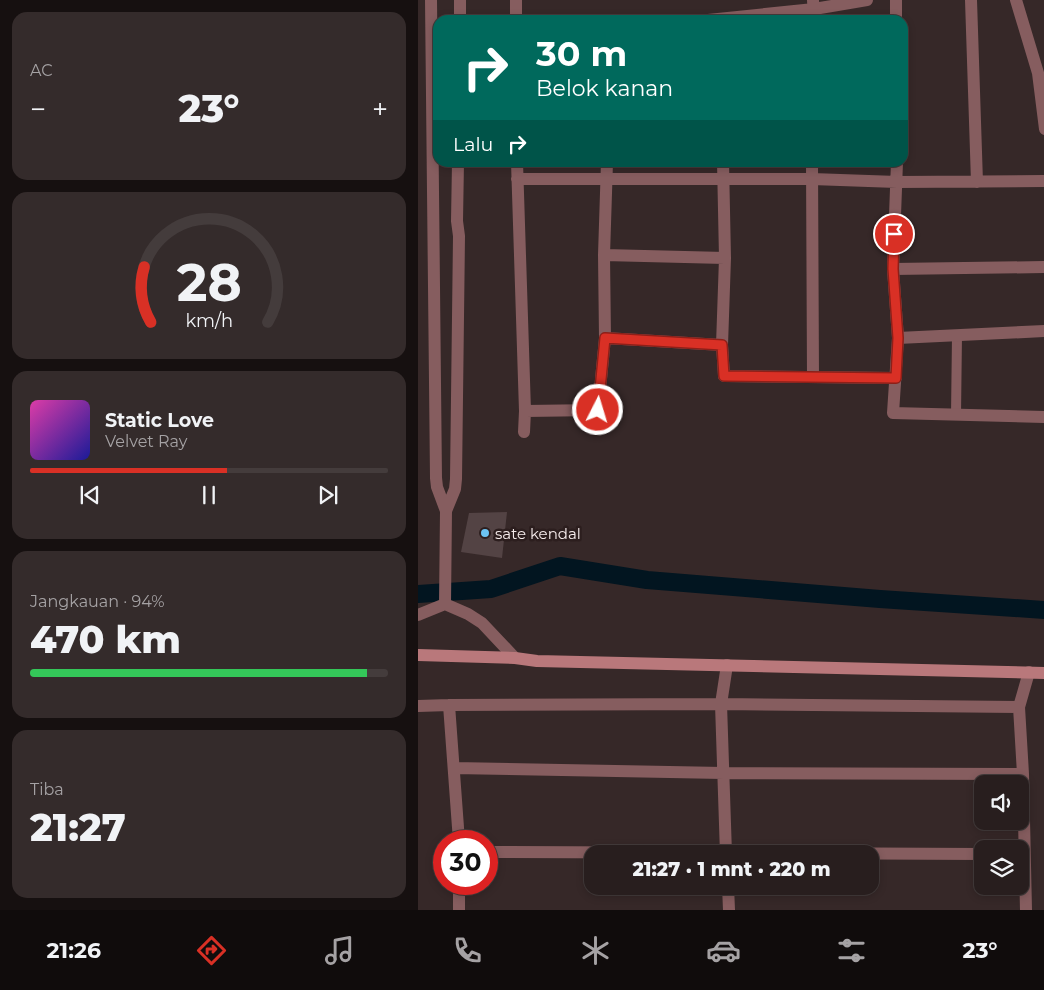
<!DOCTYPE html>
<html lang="id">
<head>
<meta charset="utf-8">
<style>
	:root { --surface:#281e1e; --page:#342b2b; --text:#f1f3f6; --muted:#a5a2a4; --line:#443c3c; --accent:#d93025 }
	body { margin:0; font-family:Montserrat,sans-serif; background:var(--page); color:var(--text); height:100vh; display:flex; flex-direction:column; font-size:19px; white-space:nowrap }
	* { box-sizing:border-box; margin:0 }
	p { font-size:16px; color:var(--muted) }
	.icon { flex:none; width:28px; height:28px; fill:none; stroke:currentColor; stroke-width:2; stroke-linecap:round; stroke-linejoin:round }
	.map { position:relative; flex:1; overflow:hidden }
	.sheet { display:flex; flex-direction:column; gap:12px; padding:12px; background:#161010; width:418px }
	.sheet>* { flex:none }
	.guide { position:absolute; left:15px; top:15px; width:475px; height:152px; border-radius:15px; box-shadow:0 2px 8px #0003,0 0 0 1px var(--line); background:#00695c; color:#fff; overflow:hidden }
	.tools { position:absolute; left:556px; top:775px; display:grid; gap:10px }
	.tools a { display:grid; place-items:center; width:55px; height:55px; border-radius:10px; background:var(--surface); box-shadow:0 2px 8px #0003,0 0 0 1px var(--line); font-size:25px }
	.speed { position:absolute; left:15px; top:830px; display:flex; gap:10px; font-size:25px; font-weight:700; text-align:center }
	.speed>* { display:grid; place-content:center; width:65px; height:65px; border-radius:50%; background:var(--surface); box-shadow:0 2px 8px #0003,0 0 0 1px var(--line); line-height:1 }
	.speed .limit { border:8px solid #d22; background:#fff; color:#111 }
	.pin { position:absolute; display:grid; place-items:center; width:42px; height:42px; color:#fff; margin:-21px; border:2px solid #fff; border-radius:50%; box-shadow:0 1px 5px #0007 }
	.me { position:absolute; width:55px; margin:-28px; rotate:5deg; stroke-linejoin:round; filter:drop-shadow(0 0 4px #0008) }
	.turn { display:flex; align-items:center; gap:18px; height:105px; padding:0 20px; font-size:22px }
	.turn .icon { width:65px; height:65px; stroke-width:2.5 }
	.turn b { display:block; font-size:35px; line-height:42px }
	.then { display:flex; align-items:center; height:48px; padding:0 20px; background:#0003; gap:10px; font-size:19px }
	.big { font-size:38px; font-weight:800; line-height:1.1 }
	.sheet .card { flex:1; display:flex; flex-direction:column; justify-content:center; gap:8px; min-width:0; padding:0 18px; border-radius:15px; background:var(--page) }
	.sheet .dial { align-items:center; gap:0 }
	.dial svg { height:130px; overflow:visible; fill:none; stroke:var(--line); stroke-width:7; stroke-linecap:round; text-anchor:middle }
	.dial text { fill:var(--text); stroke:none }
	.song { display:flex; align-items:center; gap:15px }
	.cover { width:60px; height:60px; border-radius:8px; background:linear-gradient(135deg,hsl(320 70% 55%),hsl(240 70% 35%)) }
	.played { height:5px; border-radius:2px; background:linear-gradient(90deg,var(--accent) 55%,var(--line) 55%) }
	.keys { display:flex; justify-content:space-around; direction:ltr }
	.heat { display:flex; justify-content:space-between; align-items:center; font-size:28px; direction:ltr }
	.charge { height:8px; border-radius:4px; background:linear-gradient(90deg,#34c759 94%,var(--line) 0) }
	.trip { position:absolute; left:166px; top:845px; width:295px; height:50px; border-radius:15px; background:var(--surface); box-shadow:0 2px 8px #0003,0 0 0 1px var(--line); font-weight:800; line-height:50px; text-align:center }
	.tab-bar { display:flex; height:80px; justify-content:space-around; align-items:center; background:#100c0c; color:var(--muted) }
	.tab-bar .icon { width:35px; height:35px }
	.tab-bar .selected { color:var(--accent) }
	.tab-bar b { font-size:22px; color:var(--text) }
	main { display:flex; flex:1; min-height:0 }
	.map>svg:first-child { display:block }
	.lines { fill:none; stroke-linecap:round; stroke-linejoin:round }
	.canal { stroke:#021520; stroke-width:18 }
	.building { fill:#534344 }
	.lane { stroke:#865d5f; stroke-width:10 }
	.street { stroke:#865d5f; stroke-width:12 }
	.secondary { stroke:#b9787b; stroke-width:12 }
	.route-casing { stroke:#8d1f18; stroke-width:12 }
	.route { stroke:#d93025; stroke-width:9 }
	.poi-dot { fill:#6cc3f2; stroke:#2c1e1e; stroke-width:2 }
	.labels { text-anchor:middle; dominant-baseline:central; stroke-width:5; stroke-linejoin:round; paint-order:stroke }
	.poi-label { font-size:15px; fill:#f6ecec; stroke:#2c1e1e; text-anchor:start }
</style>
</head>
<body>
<main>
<section class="sheet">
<div class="card"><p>AC</p>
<div class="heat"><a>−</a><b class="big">23°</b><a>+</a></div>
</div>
<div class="card dial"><svg viewBox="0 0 100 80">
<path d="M14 69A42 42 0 1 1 86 69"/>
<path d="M14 69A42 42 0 0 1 10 35" stroke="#d93025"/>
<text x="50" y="56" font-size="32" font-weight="700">28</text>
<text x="50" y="72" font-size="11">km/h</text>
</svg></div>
<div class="card">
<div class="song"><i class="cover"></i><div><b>Static Love</b><p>Velvet Ray</p></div></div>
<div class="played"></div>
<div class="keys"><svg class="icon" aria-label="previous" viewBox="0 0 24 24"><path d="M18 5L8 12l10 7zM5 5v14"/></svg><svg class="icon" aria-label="pause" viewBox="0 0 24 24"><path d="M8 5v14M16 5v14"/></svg><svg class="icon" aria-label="next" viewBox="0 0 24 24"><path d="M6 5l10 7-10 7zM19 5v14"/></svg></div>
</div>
<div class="card"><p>Jangkauan · 94%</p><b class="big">470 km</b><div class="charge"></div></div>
<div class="card"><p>Tiba</p><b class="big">21:27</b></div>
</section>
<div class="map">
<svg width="627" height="910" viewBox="0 0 627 910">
	<rect width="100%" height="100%" fill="#362828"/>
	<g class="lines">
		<path class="canal" d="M0 594 73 589 142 566 229 580 462 599 627 610"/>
	</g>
	<path class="building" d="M89 512 84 558 43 552 51 513Z"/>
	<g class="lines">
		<path class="lane" d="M538 415 539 335"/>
		<path class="street" d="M13 0 18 478 19 487 28 511
			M98 0V20
			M395 0 396 20
			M478 0V20
			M553 0 559 182
			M598 0 620 73 627 129
			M42 20V0
			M290 20 396 9 449 0
			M99 162 107 411 106 432
			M305 162 307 258 304 345 306 376 478 378
			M394 162 395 377
			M479 162 475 269 480 338 475 413 627 417
			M99 179H394L479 182 627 181
			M186 255 307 258
			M475 269 627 267
			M187 338 304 345
			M480 338 627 331
			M107 411 180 410 187 338 186 255 189 162
			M27 604 28 511 37 489 38 479 41 236 39 221 40 162
			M0 615 27 604 50 614 64 623 97 658
			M31 705 41 841
			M0 706 31 705 303 704 601 707
			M36 768 305 773 605 774
			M69 852 565 854
			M308 854 303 704 309 665
			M310 886 311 910
			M41 910V884
			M608 910 605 774 601 707 611 672"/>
		<path class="secondary" d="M0 655 97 658 119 661 627 673"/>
	</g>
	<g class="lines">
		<defs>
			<path id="route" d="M180 410 187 338 304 345 306 376 478 378 480 338 475 269 476 234"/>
		</defs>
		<use href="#route" class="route-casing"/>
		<use href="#route" class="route"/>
	</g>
	<circle class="poi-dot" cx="67" cy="533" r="5"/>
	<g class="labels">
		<g class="poi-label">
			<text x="77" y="533">sate kendal</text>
		</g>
	</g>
</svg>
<div class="tools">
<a><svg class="icon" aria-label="sound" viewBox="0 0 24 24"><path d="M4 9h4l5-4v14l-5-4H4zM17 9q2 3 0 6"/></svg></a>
<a><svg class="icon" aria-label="layers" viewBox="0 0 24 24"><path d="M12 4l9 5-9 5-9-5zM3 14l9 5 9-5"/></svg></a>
</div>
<div class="speed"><div class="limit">30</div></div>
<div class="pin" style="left:476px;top:234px;background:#d93025"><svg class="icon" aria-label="arrive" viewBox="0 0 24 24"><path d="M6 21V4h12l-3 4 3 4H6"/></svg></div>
<svg class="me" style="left:180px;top:410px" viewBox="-20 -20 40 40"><circle r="17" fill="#d93025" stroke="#fff" stroke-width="3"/><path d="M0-11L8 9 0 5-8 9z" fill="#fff"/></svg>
<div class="trip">21:27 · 1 mnt · 220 m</div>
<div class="guide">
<div class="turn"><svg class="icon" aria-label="right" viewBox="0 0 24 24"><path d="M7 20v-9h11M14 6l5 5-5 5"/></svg><div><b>30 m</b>Belok kanan</div></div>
<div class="then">Lalu<svg class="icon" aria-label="right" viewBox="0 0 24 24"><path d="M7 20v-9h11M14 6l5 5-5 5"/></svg></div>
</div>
</div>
</main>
<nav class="tab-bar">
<b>21:26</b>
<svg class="icon selected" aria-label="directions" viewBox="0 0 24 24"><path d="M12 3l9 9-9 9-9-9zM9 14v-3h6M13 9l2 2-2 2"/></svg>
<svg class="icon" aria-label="music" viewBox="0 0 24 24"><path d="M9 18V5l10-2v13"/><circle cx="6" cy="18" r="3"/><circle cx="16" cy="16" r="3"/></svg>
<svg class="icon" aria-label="phone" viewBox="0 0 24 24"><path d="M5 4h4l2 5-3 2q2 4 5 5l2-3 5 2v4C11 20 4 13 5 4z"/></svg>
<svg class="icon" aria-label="climate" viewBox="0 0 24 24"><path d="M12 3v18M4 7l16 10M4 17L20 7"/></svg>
<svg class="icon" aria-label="car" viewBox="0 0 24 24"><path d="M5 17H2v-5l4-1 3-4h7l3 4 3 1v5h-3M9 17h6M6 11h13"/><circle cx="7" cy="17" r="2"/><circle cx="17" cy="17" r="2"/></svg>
<svg class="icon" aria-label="filters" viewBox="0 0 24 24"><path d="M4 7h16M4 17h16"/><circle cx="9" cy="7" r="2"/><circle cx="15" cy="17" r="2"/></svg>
<b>23°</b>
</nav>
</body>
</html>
